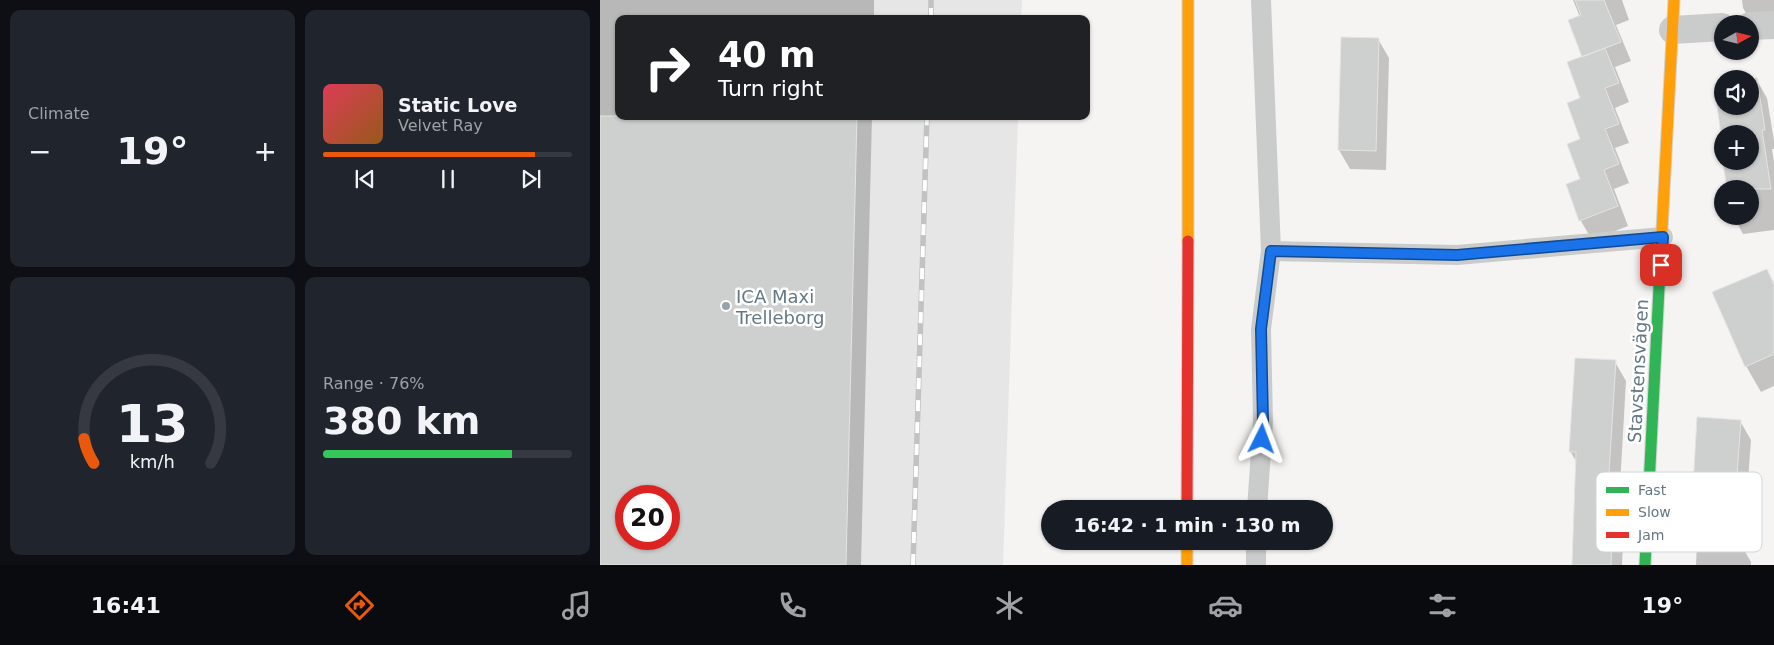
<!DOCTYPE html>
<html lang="en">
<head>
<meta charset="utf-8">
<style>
	:root { --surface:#171b24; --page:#20242c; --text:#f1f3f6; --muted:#9ea1a6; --line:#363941; --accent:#ea580c }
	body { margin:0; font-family:"DejaVu Sans",sans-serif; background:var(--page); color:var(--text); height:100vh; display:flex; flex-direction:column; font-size:19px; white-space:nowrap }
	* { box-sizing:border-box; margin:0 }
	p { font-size:16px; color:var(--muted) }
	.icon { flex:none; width:28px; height:28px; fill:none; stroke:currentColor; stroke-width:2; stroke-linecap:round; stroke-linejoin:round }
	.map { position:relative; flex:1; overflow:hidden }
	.sheet { display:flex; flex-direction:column; gap:10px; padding:10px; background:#0d0f14; width:600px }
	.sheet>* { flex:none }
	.banner { position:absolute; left:15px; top:15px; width:475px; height:105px; border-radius:10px; box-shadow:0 1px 4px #0004; background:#202124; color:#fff; overflow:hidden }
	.needle { width:32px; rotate:82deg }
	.controls { position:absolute; left:1114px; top:15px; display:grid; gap:10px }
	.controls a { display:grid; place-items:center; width:45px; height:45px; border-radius:50%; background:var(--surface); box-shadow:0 1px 4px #0004; font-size:25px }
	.speed { position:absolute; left:15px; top:485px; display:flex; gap:10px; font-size:25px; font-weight:700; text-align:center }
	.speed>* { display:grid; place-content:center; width:65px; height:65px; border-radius:50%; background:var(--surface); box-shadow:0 1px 4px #0004; line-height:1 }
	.speed .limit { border:8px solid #d22; background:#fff; color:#111 }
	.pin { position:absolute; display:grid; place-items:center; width:42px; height:42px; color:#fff; margin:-21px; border-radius:10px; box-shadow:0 2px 8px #0006 }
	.me { position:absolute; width:55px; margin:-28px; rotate:3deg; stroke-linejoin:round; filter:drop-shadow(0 0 4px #0008) }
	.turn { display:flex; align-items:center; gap:18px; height:105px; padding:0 20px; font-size:22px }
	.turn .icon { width:65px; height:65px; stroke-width:2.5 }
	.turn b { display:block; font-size:35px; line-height:42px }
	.big { font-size:38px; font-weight:700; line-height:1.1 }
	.sheet .tile { flex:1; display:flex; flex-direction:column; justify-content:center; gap:8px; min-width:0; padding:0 18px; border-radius:10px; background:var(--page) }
	.sheet .dial { align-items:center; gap:0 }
	.dial svg { height:130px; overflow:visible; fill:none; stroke:var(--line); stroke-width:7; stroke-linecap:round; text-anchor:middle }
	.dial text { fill:var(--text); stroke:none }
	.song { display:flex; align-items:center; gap:15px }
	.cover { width:60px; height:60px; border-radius:8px; background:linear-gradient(135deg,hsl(350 70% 55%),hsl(30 70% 35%)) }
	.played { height:5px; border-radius:2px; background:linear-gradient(90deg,var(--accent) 85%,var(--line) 85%) }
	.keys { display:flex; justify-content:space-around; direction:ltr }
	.heat { display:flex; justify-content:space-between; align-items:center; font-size:28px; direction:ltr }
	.charge { height:8px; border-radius:4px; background:linear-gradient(90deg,#34c759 76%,var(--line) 0) }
	.sheet .tiles { flex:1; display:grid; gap:10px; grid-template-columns:repeat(2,1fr) }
	.trip { position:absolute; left:441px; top:500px; width:292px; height:50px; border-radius:25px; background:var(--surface); box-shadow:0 1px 4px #0004; font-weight:700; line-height:50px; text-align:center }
	.tab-bar { display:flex; height:80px; justify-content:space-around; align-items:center; background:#090b0e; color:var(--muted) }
	.tab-bar .icon { width:35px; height:35px }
	.tab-bar .current { color:var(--accent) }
	.tab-bar b { font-size:22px; color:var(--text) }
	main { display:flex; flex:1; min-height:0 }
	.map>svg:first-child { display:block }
	.built { fill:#e5e6e5; fill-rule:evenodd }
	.shadow { fill:#0003; fill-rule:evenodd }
	.building { fill:#cecfcf; stroke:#e4e4e2; fill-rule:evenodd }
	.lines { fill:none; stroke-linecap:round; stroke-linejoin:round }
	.fast-casing { stroke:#d1d2d2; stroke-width:13 }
	.slow-casing { stroke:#d1d2d2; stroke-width:13 }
	.jam-casing { stroke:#d1d2d2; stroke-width:13 }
	.lane { stroke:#cacccc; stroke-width:20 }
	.street { stroke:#cacccc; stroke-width:28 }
	.fast { stroke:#30b455; stroke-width:11 }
	.slow { stroke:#ff9f0a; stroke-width:11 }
	.jam { stroke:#e5322d; stroke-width:11 }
	.rail-casing { stroke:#c0c2c3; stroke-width:5.5 }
	.rail { stroke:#fff; stroke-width:4; stroke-dasharray:11; stroke-linecap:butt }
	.route-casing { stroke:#114b97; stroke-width:12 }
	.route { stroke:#1a73e8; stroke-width:9 }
	.poi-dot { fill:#96a3aa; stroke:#fff; stroke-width:2 }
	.labels { text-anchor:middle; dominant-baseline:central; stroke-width:5; stroke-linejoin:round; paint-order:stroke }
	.poi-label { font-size:18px; fill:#637884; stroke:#fff; text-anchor:start }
	.street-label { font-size:18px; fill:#637884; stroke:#fff }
	.key { fill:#fff; stroke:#d0d6da; stroke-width:1 }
	.key-label { font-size:14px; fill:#637884 }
</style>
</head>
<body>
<main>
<section class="sheet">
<div class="tiles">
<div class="tile"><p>Climate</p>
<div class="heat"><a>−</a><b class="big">19°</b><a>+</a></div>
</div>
<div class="tile">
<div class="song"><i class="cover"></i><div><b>Static Love</b><p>Velvet Ray</p></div></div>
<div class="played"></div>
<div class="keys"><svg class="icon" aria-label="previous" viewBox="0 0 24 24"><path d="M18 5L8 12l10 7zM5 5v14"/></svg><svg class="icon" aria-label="pause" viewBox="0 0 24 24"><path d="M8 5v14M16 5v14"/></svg><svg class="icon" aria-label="next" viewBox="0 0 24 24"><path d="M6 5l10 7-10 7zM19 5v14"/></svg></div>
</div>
<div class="tile dial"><svg viewBox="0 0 100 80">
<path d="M14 69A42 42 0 1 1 86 69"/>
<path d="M14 69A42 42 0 0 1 8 54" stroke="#ea580c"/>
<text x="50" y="56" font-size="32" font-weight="700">13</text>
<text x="50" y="72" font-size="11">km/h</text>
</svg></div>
<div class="tile"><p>Range · 76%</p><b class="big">380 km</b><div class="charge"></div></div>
</div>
</section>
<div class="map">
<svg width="1174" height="565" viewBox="0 0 1174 565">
	<rect width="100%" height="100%" fill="#f5f4f2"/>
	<path class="built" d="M0 0H422L421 19H19V116H418L403 565H0ZM26 496H69V539H26Z"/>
	<path class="shadow" d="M0 0H274V19H19V116H272L261 565H0ZM26 496H69V539H26Z
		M973 0H1022L1029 20 1016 25 1031 61 1015 67 1029 102 1015 108 1029 143 1015 148 1029 183 1014 189 1028 226 992 240 981 221 967 185 982 180 984 57 980 17Z
		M1142 0H1174V25L1154 27 1143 8Z
		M742 38 778 39 789 58 786 170 750 169 739 150Z
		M1156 79 1167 98 1174 141V149H1172L1174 162V230L1143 234 1133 216H1150V134H1123L1115 86 1122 85V106H1150V80Z
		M1167 270 1174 283V386L1161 392 1146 366Z
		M1015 362 1026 381 1020 486 1025 494 1022 565H973L977 463 970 451Z
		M1140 421 1151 440 1146 508 1105 506 1094 486Z
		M1097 541 1140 543 1151 562V565H1096Z"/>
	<path class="building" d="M975 0H1004L1021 42 982 57 968 20 981 15Z
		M741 37 779 38 776 151 738 150Z
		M1005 48 1019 83 1005 88 1019 124 1005 129 1019 164 1004 170 1018 206 979 221 966 184 980 179 967 144 980 139 967 103 980 98 967 62Z
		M1157 78 1165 130H1162L1171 189H1127L1123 163H1126V161H1150V134H1122V141L1114 85 1122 83V106H1150V79Z
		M0 116H257L246 565H0ZM26 496H69V539H26Z
		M1167 269 1174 285V354L1145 367 1112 292Z
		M975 358 1016 360 1009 473 1014 474 1011 565H972L976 452H969Z
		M1097 417 1141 420 1136 489 1093 487Z"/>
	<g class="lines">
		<defs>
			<path id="fast" d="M1045 565 1060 268"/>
			<path id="slow" d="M588 241V0
				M1060 268 1074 0
				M587 541V565"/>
			<path id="jam" d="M587 509 588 241"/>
		</defs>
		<use href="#fast" class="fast-casing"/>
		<use href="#slow" class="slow-casing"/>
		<use href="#jam" class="jam-casing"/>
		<path class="lane" d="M661 0 671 251 857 255 1063 237
			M657 509 663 422 661 329 671 251
			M656 565V541"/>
		<path class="street" d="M1150 26 1174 25
			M1073 30 1122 27"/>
		<use href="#fast" class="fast"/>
		<use href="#slow" class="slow"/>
		<use href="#jam" class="jam"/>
		<defs>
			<path id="rail" d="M331 19V0
				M313 565 327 116"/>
		</defs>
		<use href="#rail" class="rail-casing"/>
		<use href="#rail" class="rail"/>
	</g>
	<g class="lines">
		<defs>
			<path id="route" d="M662 439 663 422 661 329 671 251 857 255 1063 237 1061 265"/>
		</defs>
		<use href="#route" class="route-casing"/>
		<use href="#route" class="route"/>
	</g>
	<circle class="poi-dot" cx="126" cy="306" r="5"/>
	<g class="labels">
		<g class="poi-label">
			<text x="136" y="296">ICA Maxi<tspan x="136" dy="21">Trelleborg</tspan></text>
		</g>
		<g class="street-label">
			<text transform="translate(1038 371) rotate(-87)">Stavstensvägen</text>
		</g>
	</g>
	<rect x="996" y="472" width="166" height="80" rx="8" class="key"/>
	<rect x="1006" y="487" width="23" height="6" fill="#30b455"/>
	<rect x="1006" y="509" width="23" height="7" fill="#ff9f0a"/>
	<rect x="1006" y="532" width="23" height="6" fill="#e5322d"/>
	<g class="key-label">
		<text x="1038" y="495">Fast</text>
		<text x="1038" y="517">Slow</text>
		<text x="1038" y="540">Jam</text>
	</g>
</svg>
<div class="controls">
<a><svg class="needle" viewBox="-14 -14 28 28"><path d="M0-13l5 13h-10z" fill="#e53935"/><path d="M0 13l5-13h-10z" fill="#9ea1a6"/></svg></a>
<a><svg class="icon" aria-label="sound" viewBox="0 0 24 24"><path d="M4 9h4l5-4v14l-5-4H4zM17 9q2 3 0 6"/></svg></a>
<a>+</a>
<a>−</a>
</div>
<div class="speed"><div class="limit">20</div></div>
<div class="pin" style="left:1061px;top:265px;background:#d93025"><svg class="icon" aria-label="arrive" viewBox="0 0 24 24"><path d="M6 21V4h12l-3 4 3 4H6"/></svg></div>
<svg class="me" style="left:662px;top:439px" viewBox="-20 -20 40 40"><path d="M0-17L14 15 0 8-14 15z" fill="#1a73e8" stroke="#fff" stroke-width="4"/></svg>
<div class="trip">16:42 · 1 min · 130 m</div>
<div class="banner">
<div class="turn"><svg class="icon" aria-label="right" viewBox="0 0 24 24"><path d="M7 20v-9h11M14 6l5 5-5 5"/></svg><div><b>40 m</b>Turn right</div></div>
</div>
</div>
</main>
<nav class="tab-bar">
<b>16:41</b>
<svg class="icon current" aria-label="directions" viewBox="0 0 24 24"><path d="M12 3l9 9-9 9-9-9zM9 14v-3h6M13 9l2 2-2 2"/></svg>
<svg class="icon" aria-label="music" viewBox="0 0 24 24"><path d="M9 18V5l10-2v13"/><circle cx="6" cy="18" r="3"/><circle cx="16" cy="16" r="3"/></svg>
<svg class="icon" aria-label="phone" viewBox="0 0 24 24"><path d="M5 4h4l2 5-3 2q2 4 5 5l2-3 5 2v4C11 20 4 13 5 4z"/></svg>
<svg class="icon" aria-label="climate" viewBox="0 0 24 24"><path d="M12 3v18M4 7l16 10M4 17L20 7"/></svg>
<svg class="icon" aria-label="car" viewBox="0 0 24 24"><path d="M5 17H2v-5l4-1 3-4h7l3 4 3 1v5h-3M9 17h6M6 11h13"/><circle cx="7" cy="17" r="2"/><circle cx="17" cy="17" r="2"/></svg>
<svg class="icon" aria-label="filters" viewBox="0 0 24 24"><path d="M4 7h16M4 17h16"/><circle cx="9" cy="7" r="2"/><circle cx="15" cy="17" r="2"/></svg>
<b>19°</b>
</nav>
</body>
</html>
